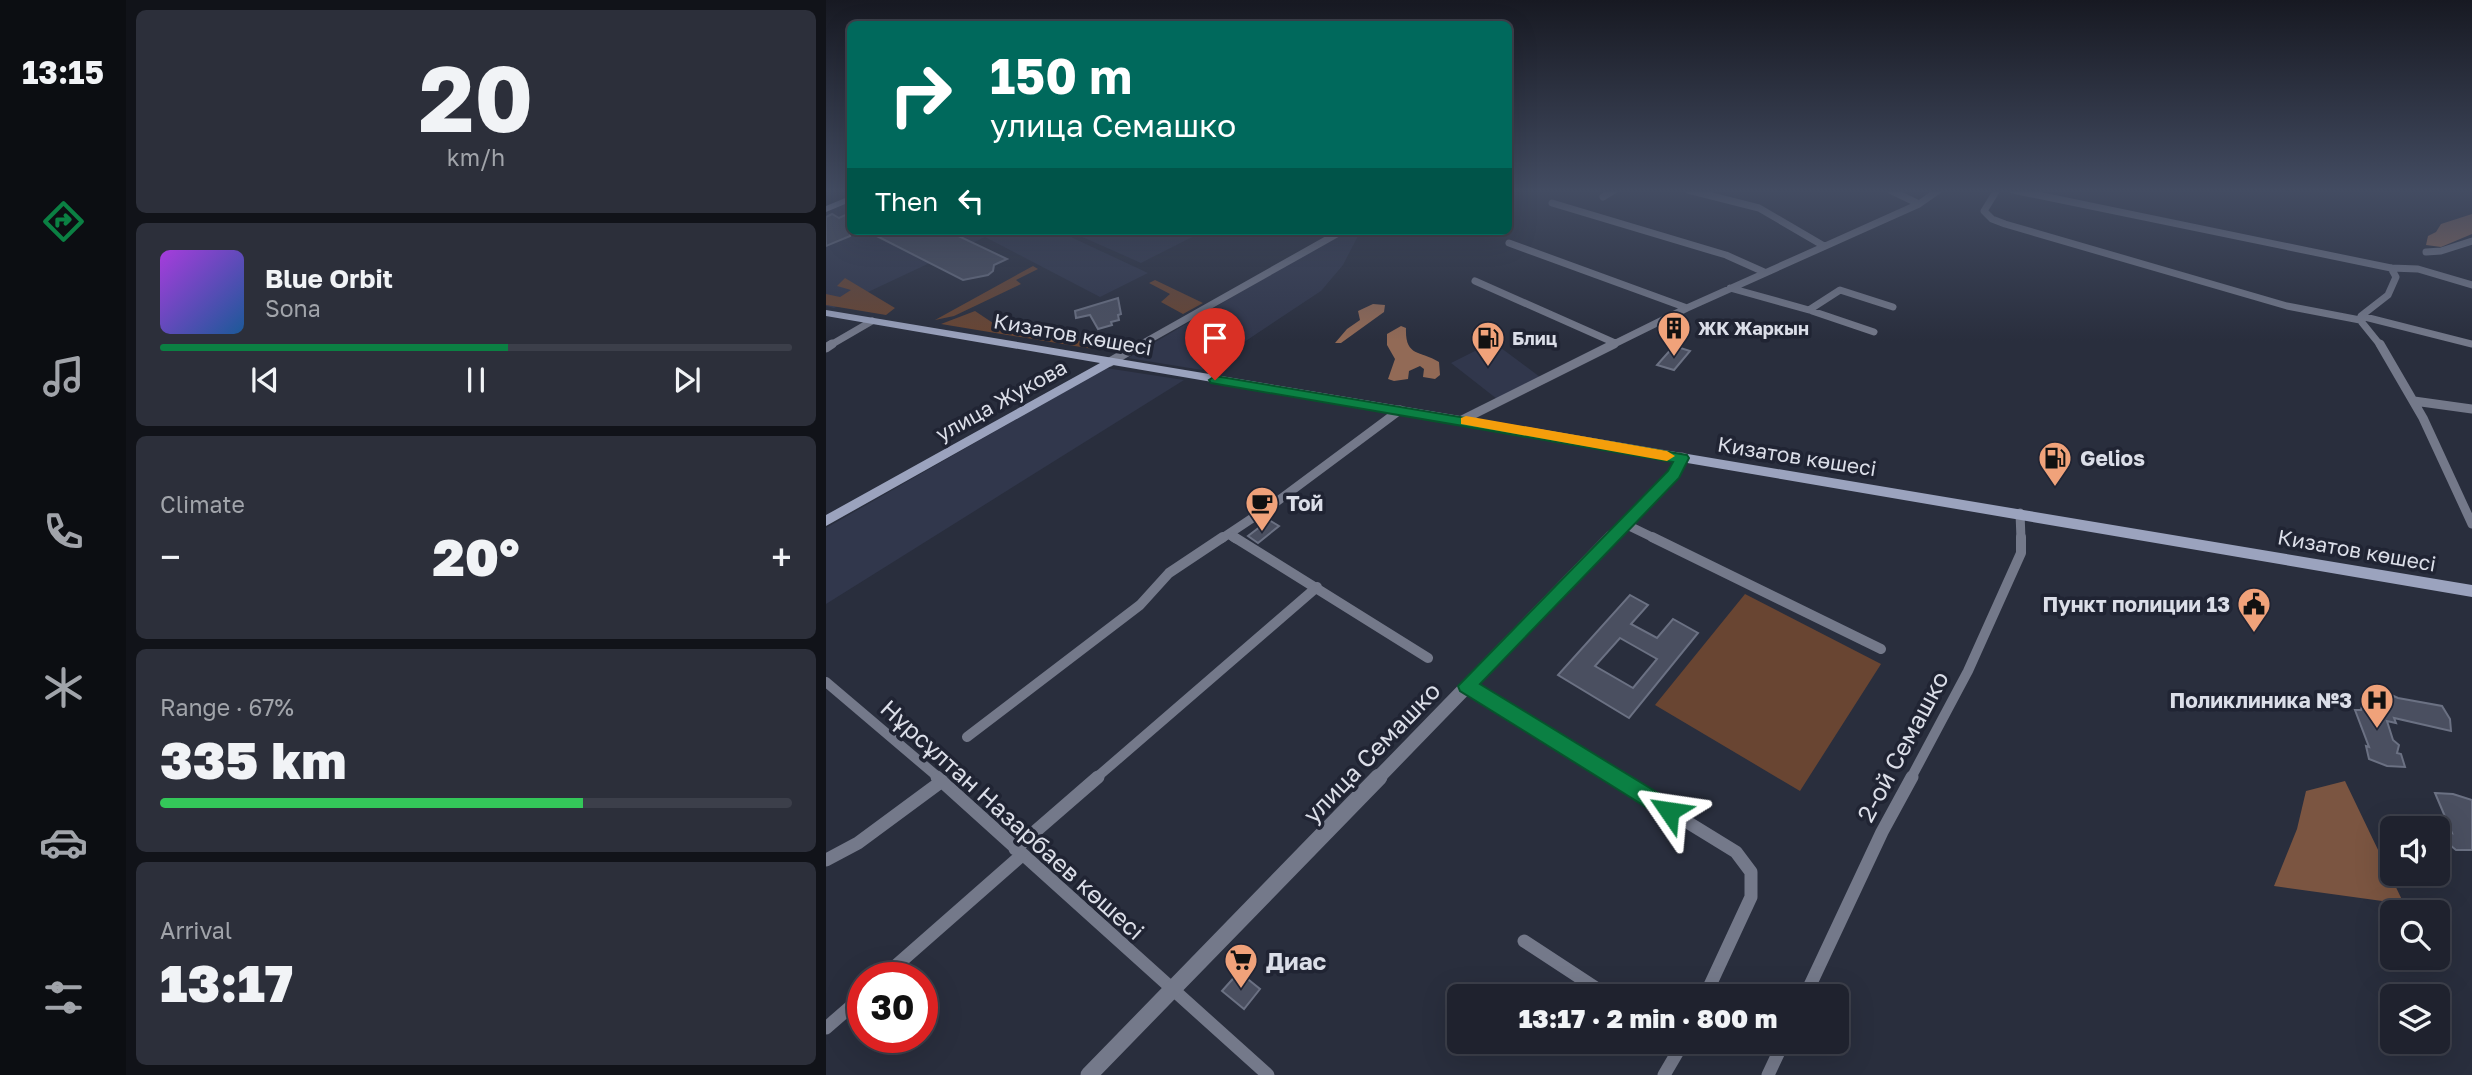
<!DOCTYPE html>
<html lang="en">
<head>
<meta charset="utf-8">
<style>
	:root { --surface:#1f222e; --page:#2c2f3a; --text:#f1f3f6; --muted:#a1a4aa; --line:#3c3f4a; --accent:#0b8043 }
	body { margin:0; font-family:"Golos Text",sans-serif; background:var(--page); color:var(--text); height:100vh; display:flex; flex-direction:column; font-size:26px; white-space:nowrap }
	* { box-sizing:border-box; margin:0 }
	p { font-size:23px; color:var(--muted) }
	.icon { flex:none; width:38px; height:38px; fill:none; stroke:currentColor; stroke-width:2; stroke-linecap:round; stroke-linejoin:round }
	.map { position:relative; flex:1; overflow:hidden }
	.details { display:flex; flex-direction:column; gap:10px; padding:10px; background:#111319; width:700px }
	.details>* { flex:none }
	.guide { position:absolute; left:21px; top:21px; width:665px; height:214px; border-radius:10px; box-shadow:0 7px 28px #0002,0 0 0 2px var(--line); background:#00695c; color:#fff; overflow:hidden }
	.tools { position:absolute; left:1554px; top:816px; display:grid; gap:14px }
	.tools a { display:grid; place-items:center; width:70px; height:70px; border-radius:10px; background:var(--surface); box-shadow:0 7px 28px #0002,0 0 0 2px var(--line); font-size:35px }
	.speed { position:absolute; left:21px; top:962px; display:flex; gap:14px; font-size:35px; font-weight:700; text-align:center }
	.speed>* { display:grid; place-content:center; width:91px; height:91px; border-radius:50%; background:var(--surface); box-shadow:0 7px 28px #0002,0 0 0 2px var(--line); line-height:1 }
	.speed .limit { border:10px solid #d22; background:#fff; color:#111 }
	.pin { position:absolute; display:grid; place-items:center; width:60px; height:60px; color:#fff; margin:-72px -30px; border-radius:50% 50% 50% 0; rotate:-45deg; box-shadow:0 0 7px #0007 }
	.pin .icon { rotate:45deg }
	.me { position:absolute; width:77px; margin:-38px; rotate:302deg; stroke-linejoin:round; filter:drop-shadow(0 0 5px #0008) }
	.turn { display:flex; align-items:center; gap:24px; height:147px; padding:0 28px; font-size:32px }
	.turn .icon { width:91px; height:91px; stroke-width:2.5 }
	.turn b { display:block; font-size:49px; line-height:60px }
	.then { display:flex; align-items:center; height:66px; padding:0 28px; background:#0003; gap:14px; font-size:26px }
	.big { font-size:52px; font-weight:800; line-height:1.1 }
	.details .tile { flex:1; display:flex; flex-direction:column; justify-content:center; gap:10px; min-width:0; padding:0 24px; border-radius:10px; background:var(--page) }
	.details .dial { align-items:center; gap:0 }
	.dial b { font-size:91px; line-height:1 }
	.song { display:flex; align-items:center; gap:21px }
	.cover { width:84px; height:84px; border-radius:10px; background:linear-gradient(135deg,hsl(280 70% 55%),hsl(210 70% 35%)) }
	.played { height:7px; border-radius:4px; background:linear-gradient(90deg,var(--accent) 55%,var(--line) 55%) }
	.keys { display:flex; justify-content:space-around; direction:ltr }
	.heat { display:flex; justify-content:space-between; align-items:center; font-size:38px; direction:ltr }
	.charge { height:10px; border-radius:5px; background:linear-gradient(90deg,#34c759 67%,var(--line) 0) }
	.trip { position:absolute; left:621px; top:984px; width:402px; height:70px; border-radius:10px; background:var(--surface); box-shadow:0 7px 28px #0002,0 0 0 2px var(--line); font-weight:800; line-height:70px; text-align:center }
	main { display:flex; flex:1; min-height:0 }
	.tabs { display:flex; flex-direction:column; width:126px; justify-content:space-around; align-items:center; background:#0c0e12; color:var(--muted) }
	.tabs .icon { width:49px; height:49px }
	.tabs .current { color:var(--accent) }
	.tabs b { font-size:32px; color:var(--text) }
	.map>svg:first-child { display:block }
	.built { fill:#31374c }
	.green { fill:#694532 }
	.forest { fill:#7b5541 }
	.water { fill:#926a56 }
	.building { fill:#4a4f60; stroke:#6b7183; stroke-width:2; fill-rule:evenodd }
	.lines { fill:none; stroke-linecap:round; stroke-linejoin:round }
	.minor-far3 { stroke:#74798a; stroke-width:7 }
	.minor-far2 { stroke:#74798a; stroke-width:9 }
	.minor-far1 { stroke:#74798a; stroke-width:10 }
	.minor { stroke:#74798a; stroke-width:13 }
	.tertiary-far2 { stroke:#74798a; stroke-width:11 }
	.tertiary-far1 { stroke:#74798a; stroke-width:14 }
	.tertiary { stroke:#74798a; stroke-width:17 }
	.secondary { fill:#9ba3be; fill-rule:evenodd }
	.route { fill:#0b8043; stroke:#07532c; stroke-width:2 }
	.slow { fill:#f59e0b }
	.labels { text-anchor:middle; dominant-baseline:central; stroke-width:7; stroke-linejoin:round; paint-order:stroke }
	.far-poi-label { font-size:18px; font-weight:bold; fill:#dbdee8; stroke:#202433; text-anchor:start }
	.street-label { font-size:21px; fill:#dbdee8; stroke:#202433 }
	.poi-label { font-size:21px; font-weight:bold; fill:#dbdee8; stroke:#202433; text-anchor:start }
	.near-street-label { font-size:24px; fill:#dbdee8; stroke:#202433 }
	.near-poi-label { font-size:24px; font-weight:bold; fill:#dbdee8; stroke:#202433; text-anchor:start }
</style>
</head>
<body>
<main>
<nav class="tabs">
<b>13:15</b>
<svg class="icon current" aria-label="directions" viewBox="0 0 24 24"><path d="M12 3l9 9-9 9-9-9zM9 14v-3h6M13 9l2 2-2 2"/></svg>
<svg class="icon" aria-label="music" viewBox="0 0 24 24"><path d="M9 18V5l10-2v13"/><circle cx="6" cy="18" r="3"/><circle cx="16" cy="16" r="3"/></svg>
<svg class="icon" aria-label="phone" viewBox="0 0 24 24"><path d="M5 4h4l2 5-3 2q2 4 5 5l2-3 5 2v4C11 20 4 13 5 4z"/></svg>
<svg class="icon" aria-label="climate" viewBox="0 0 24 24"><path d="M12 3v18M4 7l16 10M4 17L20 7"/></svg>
<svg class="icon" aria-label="car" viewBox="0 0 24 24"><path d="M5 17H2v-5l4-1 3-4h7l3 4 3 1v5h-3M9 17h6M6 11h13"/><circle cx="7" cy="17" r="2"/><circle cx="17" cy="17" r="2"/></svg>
<svg class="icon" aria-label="filters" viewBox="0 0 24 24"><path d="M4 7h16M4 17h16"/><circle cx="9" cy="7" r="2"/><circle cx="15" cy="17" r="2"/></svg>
</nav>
<section class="details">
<div class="tile dial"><b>20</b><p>km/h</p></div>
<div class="tile">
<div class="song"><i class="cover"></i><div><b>Blue Orbit</b><p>Sona</p></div></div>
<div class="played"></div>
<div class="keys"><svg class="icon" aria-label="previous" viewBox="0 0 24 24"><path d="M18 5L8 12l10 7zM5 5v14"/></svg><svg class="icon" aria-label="pause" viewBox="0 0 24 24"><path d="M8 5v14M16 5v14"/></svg><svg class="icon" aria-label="next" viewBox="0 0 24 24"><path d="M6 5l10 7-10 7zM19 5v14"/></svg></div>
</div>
<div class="tile"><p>Climate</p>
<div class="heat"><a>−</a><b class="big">20°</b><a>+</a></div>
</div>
<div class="tile"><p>Range · 67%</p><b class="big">335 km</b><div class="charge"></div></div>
<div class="tile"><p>Arrival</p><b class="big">13:17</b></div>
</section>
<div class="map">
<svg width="1646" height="1075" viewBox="0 0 1646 1075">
	<rect width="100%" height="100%" fill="#292e3d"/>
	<path class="built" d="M24 202V231H232L322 273 274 297 159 237 8 308 0 306V212Z
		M248 231H363L370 235 315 263 245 232Z
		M519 231H537L533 234 517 265 495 291 376 370 302 358Z
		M667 342 714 377 671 399 625 363Z
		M280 368 358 380 0 604V528Z"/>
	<path class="green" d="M207 266 212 269 190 280 195 284 128 316 109 320Z
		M19 278 69 308 60 315 0 305V294L14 297 25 290 11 286Z
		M329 280 377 303 357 314 335 302 344 294 323 283Z
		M149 311 173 327 273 344 267 349 115 324Z
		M919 594 1055 664 974 791 829 705Z"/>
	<path class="forest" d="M1519 781 1578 904 1448 886 1471 829 1480 791Z"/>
	<path class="water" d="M1646 214V234L1615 247 1600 245 1602 236 1610 232 1615 224Z
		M547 304 559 305 558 312 515 343H509L521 329 534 320 532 311Z
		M575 326 580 328C579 357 593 350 613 362L614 375 609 379 597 377 598 369 594 366 583 371 582 379 568 381 562 379 569 359 561 345V334Z"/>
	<path class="building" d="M24 213V236L0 246V217L6 214 13 218Z
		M41 231H122L181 259 168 265 167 271 162 275 137 280Z
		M292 298 295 314 292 315 293 320 285 322 286 325 272 329 264 315 250 318 249 311Z
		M848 346 864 351 848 370 831 365Z
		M443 520 453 526 432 543 422 536Z
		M804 595 822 605 805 624 831 638 847 619 872 633 803 718 732 675ZM794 638 831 659 807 688 769 666Z
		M1554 690 1572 698 1616 706 1624 719 1625 731 1568 718 1570 723 1561 721 1567 740 1573 745 1571 753 1575 754 1579 767 1561 766 1543 759 1540 746 1543 747 1529 710H1535L1538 699 1550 698Z
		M1609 793 1627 794 1646 800V850H1630L1624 845 1623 832 1626 833Z
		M413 972 434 989 418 1009 396 991Z"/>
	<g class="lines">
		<path class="minor-far3" d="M862 190 933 208 998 246
			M1064 190 1093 204
			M1171 190 1158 211 1166 219 1179 224 1461 306 1534 320
			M1187 190 1565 268 1592 269 1646 285
			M777 197 788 190
			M726 203 900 255 938 272
			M683 243 861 308
			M1600 252 1615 251 1646 241
			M649 281 789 343
			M904 288 983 310 1014 290 1067 307
			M986 311 1048 332
			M1535 316 1646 344
			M3 346 46 321
			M312 346 516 231
			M784 346 861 308 1093 204 1113 190
			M1555 346 1534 320 1535 316 1562 295 1570 277 1565 268"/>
		<path class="minor-far2" d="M1554 344 1597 418 1646 524
			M0 348 6 344
			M284 362 315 344
			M1588 401 1646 409
			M636 420 788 344
			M1194 513 1195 539
			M799 524 830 539
			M404 535 410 539
			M395 539 449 503 574 410"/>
		<path class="minor-far1" d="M408 537 602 658
			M826 537 1055 649
			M0 682 113 778
			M641 686 791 778
			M141 737 314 605 343 573 397 537
			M270 778 491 587
			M1085 778 1142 671 1195 553V537"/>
		<path class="minor" d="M111 777 442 1075
			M788 777 910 852 925 872V897L879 996
			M189 849 272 777
			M0 860 32 843 116 781
			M698 941 782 996
			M56 978 196 855
			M979 996 1056 832 1086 777
			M0 1028 37 996
			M838 1075 858 1041
			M942 1075 958 1041"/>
		<path class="tertiary-far2" d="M785 539 848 474 856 458"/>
		<path class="tertiary-far1" d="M552 778 786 537"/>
		<path class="tertiary" d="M263 1075 553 777"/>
		<path class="secondary" d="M24 196V202L0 212V206Z
			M0 310 1646 585V597L287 365 0 526V515L274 363 0 316Z"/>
	</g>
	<linearGradient id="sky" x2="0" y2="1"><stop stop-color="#171922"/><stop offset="0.56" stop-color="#434c62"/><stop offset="1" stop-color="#434c62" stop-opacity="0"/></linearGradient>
	<rect width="1646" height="341" fill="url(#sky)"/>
	<path class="route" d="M389 376 861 455 863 458 853 478 654 684 850 804 853 811 850 817 843 820 836 817 634 691 632 686 842 471 847 462 385 383 383 380Z"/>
	<path class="slow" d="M640 416 841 451 849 456 841 461 635 424V418Z"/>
	<defs>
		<symbol id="building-pin" viewBox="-11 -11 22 30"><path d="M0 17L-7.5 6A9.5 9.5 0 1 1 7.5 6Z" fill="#f0a27a" stroke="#202433"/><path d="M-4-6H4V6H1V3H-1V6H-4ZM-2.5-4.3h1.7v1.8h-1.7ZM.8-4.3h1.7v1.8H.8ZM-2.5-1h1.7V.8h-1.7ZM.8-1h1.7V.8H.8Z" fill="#111"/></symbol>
		<symbol id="fuel-pin" viewBox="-11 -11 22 30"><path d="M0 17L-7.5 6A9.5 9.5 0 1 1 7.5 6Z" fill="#f0a27a" stroke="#202433"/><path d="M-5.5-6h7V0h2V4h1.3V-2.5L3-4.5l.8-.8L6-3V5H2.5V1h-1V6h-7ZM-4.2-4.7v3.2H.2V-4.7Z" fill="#111"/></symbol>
		<symbol id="cafe-pin" viewBox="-11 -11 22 30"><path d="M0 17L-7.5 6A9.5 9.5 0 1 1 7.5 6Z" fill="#f0a27a" stroke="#202433"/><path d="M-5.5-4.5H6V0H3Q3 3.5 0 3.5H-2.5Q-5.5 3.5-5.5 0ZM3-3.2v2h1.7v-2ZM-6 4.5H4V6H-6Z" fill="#111"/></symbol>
		<symbol id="civic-pin" viewBox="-11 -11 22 30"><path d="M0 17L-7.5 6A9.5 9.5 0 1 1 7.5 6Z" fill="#f0a27a" stroke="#202433"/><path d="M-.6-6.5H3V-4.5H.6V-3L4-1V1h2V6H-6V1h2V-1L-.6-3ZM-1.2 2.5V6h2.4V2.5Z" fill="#111"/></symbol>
		<symbol id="hospital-pin" viewBox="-11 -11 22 30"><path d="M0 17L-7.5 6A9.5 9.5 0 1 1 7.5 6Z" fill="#f0a27a" stroke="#202433"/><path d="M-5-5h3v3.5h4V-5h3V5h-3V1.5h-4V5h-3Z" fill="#111"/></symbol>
		<symbol id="supermarket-pin" viewBox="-11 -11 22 30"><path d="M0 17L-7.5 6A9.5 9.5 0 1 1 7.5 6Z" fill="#f0a27a" stroke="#202433"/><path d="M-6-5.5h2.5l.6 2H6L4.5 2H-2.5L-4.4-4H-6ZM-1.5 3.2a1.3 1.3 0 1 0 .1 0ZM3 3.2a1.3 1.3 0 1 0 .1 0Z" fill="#111"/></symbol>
	</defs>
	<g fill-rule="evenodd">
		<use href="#building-pin" x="829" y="309" width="38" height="52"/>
		<use href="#fuel-pin" x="643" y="319" width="38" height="52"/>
		<use href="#fuel-pin" x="1210" y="439" width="38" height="52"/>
		<use href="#cafe-pin" x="417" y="484" width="38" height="52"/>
		<use href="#civic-pin" x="1409" y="585" width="38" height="52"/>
		<use href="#hospital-pin" x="1532" y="681" width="38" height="52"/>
		<use href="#supermarket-pin" x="396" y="941" width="38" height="52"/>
	</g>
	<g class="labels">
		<g class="far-poi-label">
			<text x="872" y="328">ЖК Жаркын</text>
			<text x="686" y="338">Блиц</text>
		</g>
		<g class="street-label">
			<text transform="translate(247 334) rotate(10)">Кизатов көшесі</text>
			<text transform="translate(175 400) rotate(-29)">улица Жукова</text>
			<text transform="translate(971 456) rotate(9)">Кизатов көшесі</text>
			<text transform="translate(1531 550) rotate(10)">Кизатов көшесі</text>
		</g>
		<g class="poi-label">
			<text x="1254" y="458">Gelios</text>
			<text x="460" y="503">Той</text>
			<text x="1404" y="604" text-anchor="end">Пункт полиции 13</text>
			<text x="1526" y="700" text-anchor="end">Поликлиника №3</text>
		</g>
		<g class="near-street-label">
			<text transform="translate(1076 746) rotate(-62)">2-ой Семашко</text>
			<text transform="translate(545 752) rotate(-46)">улица Семашко</text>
			<text transform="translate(187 819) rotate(42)">Нұрсұлтан Назарбаев көшесі</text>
		</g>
		<g class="near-poi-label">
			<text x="440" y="960">Диас</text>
		</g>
	</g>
</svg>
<div class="tools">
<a><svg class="icon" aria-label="sound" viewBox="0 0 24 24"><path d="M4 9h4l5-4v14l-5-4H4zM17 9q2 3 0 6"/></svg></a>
<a><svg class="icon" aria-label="search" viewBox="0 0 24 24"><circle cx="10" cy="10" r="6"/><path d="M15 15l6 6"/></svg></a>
<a><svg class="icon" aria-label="layers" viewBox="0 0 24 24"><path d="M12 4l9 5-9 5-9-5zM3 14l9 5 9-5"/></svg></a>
</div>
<div class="speed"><div class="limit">30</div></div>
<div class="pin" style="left:389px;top:380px;background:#d93025"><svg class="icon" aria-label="arrive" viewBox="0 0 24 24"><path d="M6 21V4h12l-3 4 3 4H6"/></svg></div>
<svg class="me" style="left:843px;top:811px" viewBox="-20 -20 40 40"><path d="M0-17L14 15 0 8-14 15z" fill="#0b8043" stroke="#fff" stroke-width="4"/></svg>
<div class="trip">13:17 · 2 min · 800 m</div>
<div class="guide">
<div class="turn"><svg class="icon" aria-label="right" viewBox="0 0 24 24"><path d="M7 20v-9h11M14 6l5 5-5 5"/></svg><div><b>150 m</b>улица Семашко</div></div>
<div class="then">Then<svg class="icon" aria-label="left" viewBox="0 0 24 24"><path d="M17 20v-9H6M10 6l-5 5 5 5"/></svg></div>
</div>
</div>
</main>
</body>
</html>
